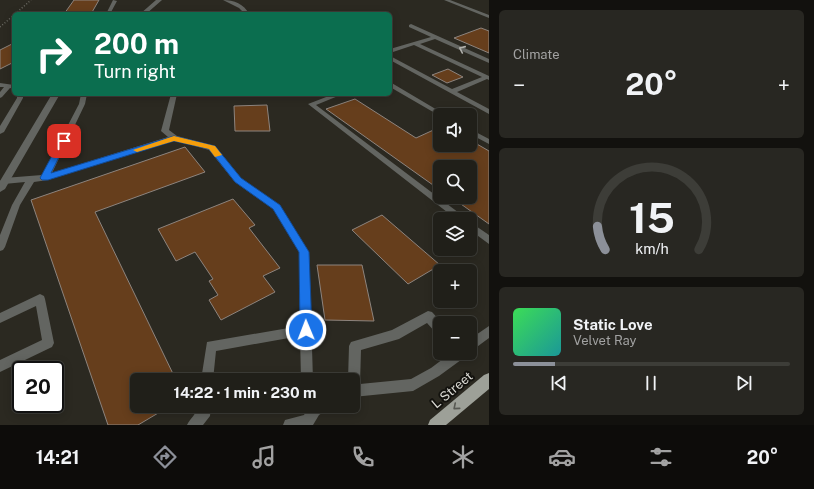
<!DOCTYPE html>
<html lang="en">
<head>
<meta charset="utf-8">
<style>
	:root { --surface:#201f19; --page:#282722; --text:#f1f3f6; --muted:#a2a2a2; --line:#3d3d38; --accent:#8c9099 }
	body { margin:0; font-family:"Public Sans",sans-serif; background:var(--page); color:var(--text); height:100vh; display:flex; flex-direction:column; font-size:15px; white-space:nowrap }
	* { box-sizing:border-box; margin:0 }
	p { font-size:13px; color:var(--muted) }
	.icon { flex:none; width:22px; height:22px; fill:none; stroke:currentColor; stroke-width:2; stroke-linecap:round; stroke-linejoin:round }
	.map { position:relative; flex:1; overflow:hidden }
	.sheet { display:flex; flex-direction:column; gap:10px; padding:10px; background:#12110e; width:325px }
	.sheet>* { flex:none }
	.banner { position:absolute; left:12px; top:12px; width:380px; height:84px; border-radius:6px; box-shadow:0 2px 10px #0003,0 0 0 1px var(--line); background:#0b6e4f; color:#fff; overflow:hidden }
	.buttons { position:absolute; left:433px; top:108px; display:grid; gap:8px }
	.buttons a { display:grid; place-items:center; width:44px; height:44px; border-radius:6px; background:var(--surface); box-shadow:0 2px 10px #0003,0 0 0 1px var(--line); font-size:20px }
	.speed { position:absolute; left:12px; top:361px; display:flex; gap:8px; font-size:20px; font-weight:700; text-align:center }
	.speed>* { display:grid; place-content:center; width:52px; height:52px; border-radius:50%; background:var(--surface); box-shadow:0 2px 10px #0003,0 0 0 1px var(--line); line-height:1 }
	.speed .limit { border:2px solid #111; border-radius:6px; background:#fff; color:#111 }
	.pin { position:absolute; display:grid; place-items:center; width:34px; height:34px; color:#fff; margin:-17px; border-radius:8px; box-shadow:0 2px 6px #0006 }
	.me { position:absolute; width:44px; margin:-22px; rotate:359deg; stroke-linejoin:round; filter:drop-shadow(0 0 3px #0008) }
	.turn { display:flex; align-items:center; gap:14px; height:84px; padding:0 16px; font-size:18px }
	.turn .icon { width:52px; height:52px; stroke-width:2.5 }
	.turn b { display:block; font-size:28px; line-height:34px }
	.big { font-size:30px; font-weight:700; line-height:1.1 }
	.sheet .widget { flex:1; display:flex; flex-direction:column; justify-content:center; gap:6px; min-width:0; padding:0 14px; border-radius:6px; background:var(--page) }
	.sheet .dial { align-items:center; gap:0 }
	.dial svg { height:104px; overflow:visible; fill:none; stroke:var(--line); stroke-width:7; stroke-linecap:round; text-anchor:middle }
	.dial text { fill:var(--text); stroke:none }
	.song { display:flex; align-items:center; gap:12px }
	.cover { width:48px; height:48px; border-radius:6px; background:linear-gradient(135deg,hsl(130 70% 55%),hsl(180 70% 35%)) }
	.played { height:4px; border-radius:2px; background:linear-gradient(90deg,var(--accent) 15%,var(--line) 15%) }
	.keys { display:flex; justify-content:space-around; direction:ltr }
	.heat { display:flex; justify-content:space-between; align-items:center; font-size:22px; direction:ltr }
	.trip { position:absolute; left:130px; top:373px; width:230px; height:40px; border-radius:6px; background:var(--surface); box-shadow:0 2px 10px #0003,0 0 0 1px var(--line); font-weight:700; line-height:40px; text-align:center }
	.tab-bar { display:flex; height:64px; justify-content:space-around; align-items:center; background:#0d0c0a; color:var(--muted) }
	.tab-bar .icon { width:28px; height:28px }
	.tab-bar .active { color:var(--accent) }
	.tab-bar b { font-size:18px; color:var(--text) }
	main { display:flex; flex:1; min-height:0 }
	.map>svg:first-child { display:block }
	.building { fill:#663e1c; stroke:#8d847e }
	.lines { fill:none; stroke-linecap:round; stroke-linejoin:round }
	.path { stroke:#6a6962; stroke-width:1.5; stroke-dasharray:1 2; stroke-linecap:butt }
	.service { fill:#636561; fill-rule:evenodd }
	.minor { fill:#636561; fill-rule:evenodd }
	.primary { fill:#9da098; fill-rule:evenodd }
	.oneway { stroke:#b1b1ac }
	.oneway2 { stroke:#585953 }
	.route { fill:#1a73e8; stroke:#114b97 }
	.slow { fill:#f59e0b }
	.labels { text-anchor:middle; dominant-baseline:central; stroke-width:4; stroke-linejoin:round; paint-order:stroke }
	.near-street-label { font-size:13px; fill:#dbdad4; stroke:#13120e }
</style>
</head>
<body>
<main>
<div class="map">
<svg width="489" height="425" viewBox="0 0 489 425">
	<rect width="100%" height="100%" fill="#2b2921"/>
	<path class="building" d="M74 0H99L91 14H64Z
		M481 28 489 31V53L454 38Z
		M14 43V62L0 69V50Z
		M448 69 463 77 447 83 432 75Z
		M355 99 416 138 440 127V145H470V140L489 151V224L451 197H470V167H440V190L326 109Z
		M267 105 270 131H235L234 106Z
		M185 147 205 172 95 212 176 380H137V406H170L138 425H108L31 200Z
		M233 199 255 225 249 228 280 268 263 276 275 292 221 320 209 300 218 295 209 281 213 279 195 252 176 261 158 229Z
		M382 215 440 265 408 284 352 230Z
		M317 265H362L374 321 325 320Z"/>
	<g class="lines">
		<path class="path" d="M15 14 31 0
			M0 27 14 15"/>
		<path class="service" d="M113 0 117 1 110 14H106Z
			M223 0C234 0 244 4 249 14H245L239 8Z
			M444 0H450L489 15V18Z
			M411 24 489 59V63L435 39 420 44 489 76V80L487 79 457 92 489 109V114L390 60V56L392 57 452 89 482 77 414 45 390 53V49L431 37 409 27V25Z
			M390 82 444 114 445 115H440V116L390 87Z
			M0 83 14 85V89L10 88 2 97 0 98V92L4 87H0Z
			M17 94H23V98L4 132 0 134V126L17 98Z
			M81 94H87L85 104 52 173 168 137 161 131 171 94H177L169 130 177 136 215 146 241 178 279 205 307 249 309 252 313 380H301L300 336 216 351 213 380H201L207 342 300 326 299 252 273 209 235 182 209 150 174 140 48 180 34 182 20 205 5 247 3 250 0 251V235L12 205 25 182 4 184 1 183 0 181 4 178 42 175 79 104Z
			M334 94H343L316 105 467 219H456L308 104Z
			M470 129 489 139V144L470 134Z
			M470 222 489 235V244L470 230Z
			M40 294 44 296 45 299 54 343 52 347 0 372V360L42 340 36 306 0 323V313Z
			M428 311 432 312 442 323H440V334L436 333 427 323 399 339 361 350 360 384 411 379 431 368 451 353H467L465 357 439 376 413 391 353 397V380H348L349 346 351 342 392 330Z
			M489 326V338L470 352V339Z
			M197 406H211L210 416 203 425H187C191 417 196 416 197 406Z
			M309 406H327L325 411 319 415 313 425H283L285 420 304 415Z"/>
		<path class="minor" d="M156 0H162L146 14H140Z
			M52 94H60L5 189 0 192V181Z"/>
		<path class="primary" d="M489 373V389L446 425H428L430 420 484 375Z"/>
	</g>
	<defs><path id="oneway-chevron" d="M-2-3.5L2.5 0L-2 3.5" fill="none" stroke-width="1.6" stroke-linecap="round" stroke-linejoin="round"/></defs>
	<use class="oneway" href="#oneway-chevron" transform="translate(462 49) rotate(-156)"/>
	<use class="oneway2" href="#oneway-chevron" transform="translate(456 407) rotate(140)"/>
	<path class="route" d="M174 136 215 146 241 178 280 205 309 252 312 330 310 334 306 335 302 334 300 330 299 252 273 209 235 182 209 149 174 141 48 180H42L40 178 61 139 67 141 51 173Z"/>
	<path class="slow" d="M174 136 215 146 222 155 215 157 209 149 174 141 137 152 133 150Z"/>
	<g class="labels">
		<g class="near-street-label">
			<text transform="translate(452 390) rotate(-40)">L Street</text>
		</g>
	</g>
</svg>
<div class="buttons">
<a><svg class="icon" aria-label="sound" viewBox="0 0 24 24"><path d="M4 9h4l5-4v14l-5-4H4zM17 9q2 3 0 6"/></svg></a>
<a><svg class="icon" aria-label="search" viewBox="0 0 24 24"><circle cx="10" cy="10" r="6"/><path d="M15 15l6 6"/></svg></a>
<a><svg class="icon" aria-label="layers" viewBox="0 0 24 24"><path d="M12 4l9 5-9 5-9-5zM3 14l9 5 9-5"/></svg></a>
<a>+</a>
<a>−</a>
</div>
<div class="speed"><div class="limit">20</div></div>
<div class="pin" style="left:64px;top:141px;background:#d93025"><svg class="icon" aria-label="arrive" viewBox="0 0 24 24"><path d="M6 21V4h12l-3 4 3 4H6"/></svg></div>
<svg class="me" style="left:306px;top:330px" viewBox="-20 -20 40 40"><circle r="17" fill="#1a73e8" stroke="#fff" stroke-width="3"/><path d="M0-11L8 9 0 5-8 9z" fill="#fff"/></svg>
<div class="trip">14:22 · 1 min · 230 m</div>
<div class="banner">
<div class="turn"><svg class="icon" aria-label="right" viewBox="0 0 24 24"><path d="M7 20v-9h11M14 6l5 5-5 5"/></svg><div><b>200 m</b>Turn right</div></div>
</div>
</div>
<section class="sheet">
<div class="widget"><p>Climate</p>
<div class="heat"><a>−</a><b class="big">20°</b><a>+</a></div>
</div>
<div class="widget dial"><svg viewBox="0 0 100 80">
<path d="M14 69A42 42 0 1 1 86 69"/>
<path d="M14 69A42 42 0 0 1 8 51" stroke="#8c9099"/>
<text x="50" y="56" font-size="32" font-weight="700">15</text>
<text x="50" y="72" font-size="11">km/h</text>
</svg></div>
<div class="widget">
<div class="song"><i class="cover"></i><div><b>Static Love</b><p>Velvet Ray</p></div></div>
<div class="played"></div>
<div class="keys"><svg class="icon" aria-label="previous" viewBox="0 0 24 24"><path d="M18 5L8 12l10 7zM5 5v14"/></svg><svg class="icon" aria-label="pause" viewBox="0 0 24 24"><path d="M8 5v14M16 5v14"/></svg><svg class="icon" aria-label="next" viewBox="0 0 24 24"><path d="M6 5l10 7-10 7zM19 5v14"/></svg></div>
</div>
</section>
</main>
<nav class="tab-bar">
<b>14:21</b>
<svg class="icon active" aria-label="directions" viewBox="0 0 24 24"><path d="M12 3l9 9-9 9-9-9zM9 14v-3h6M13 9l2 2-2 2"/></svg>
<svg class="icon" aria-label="music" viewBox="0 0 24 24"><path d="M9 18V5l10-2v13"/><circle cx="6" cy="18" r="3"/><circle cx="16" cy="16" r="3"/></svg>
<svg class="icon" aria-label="phone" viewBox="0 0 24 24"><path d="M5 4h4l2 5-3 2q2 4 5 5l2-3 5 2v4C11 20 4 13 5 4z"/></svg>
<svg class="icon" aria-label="climate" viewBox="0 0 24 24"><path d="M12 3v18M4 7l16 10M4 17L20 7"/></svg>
<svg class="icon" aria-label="car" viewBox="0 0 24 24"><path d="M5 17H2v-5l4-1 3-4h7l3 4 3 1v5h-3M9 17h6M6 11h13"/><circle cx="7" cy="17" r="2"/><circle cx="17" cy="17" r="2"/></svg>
<svg class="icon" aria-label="filters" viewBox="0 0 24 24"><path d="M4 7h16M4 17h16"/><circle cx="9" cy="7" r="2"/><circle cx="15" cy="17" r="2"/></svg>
<b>20°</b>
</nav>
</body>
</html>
